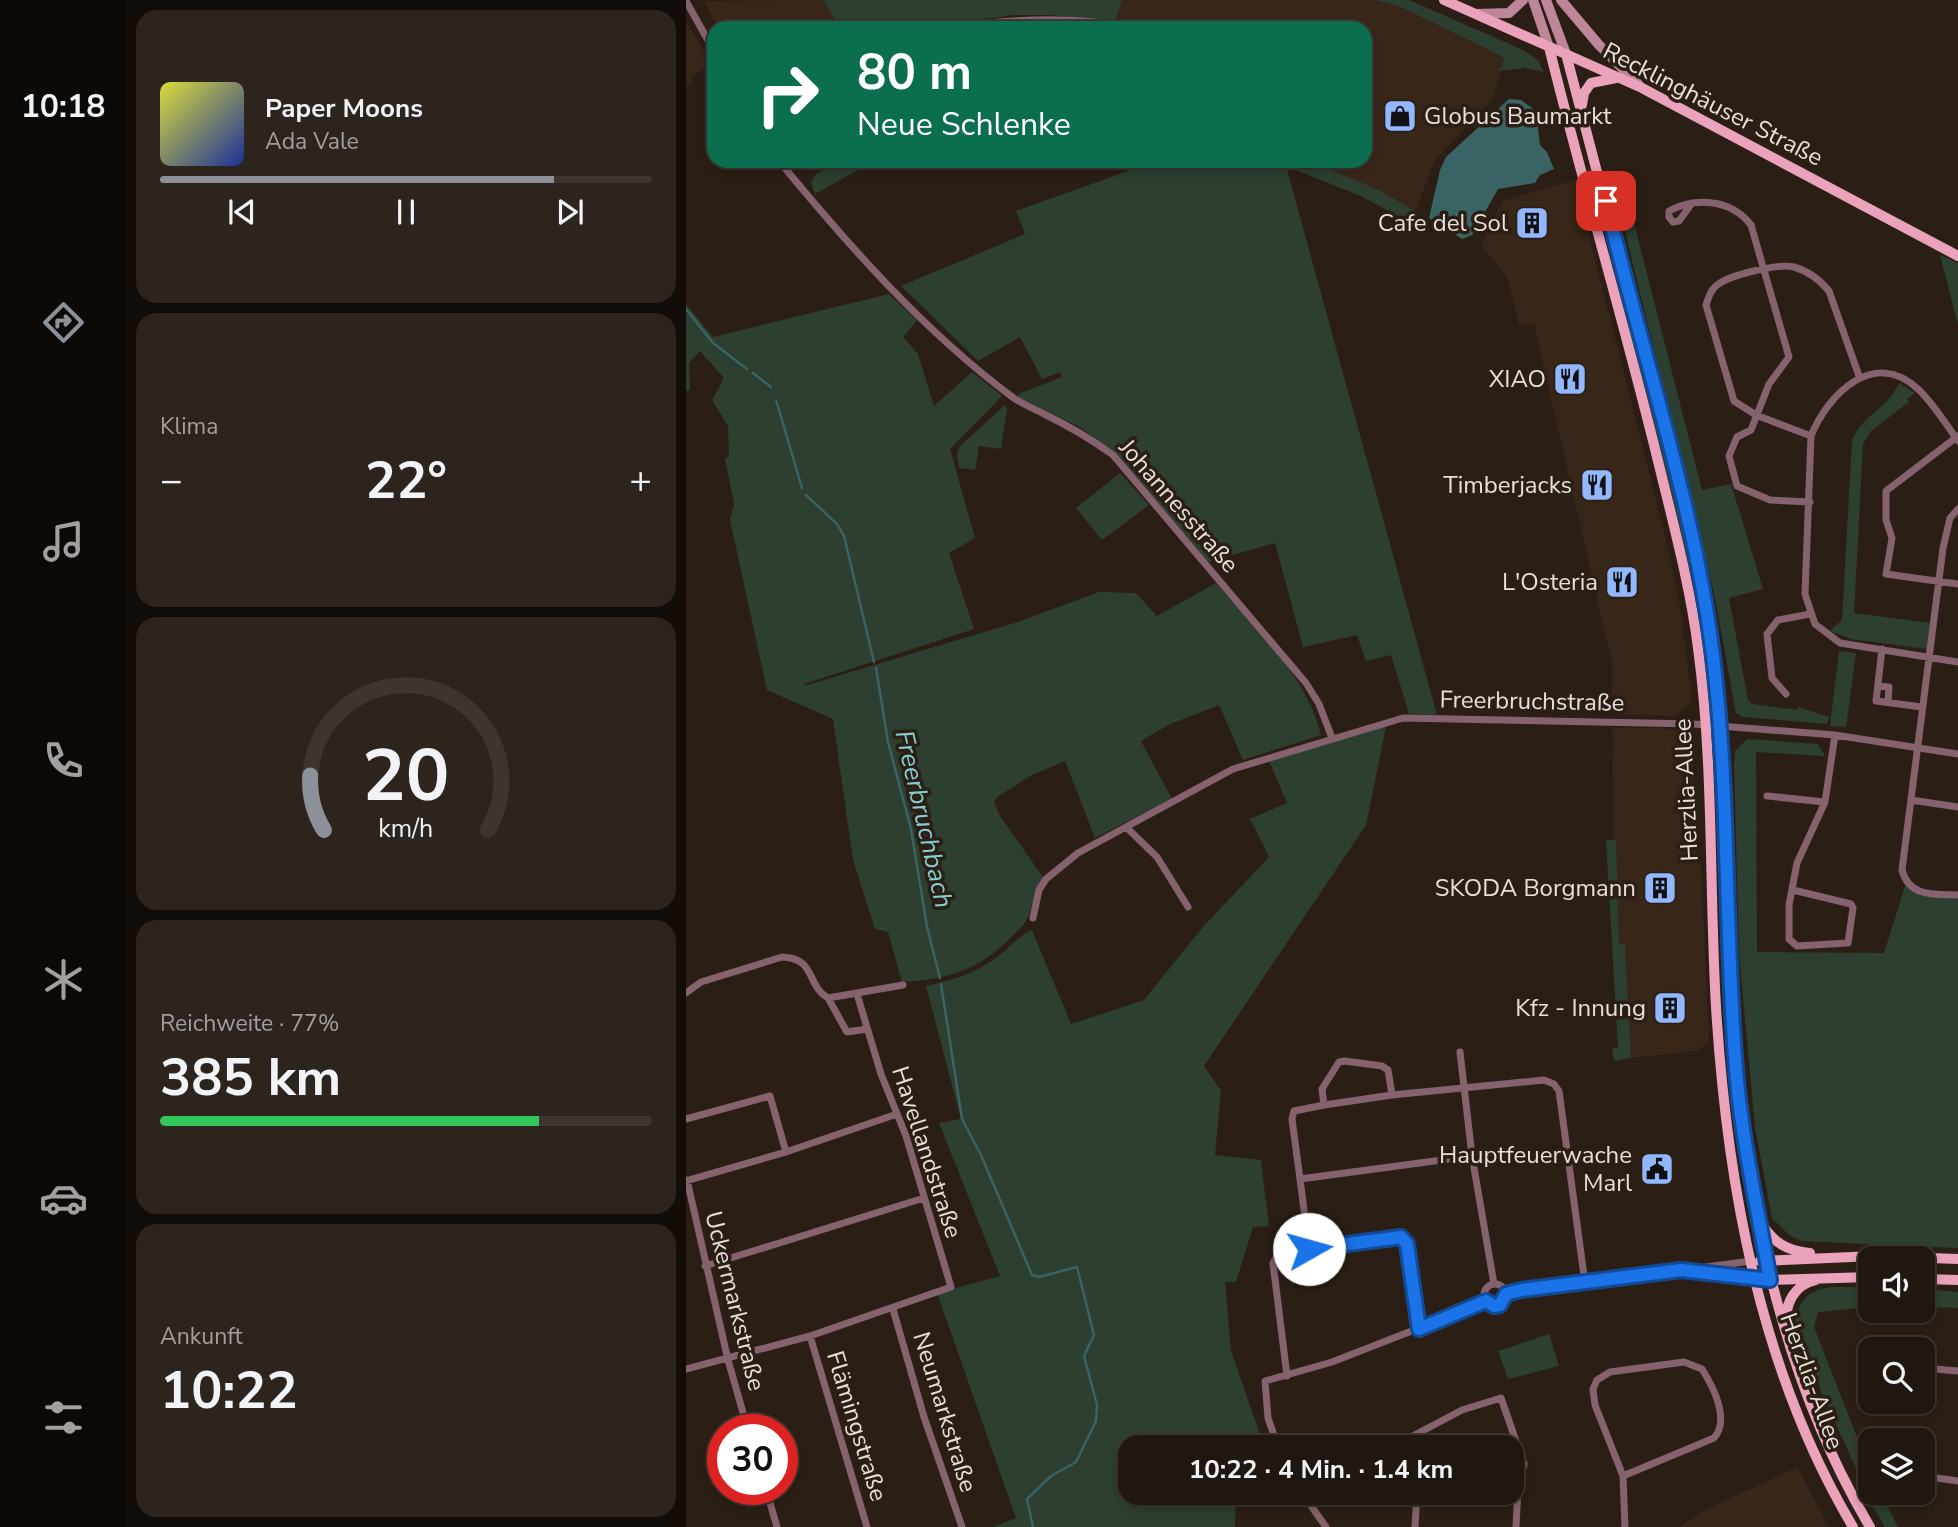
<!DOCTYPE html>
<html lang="de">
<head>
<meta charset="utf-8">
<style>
	:root { --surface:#201710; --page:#2d241e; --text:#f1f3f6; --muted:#a29f9f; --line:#3d3630; --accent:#8c9099 }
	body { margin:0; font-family:"Nunito Sans",sans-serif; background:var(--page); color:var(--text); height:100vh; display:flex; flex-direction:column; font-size:26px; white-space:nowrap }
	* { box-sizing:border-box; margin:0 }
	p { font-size:23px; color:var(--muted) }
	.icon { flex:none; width:38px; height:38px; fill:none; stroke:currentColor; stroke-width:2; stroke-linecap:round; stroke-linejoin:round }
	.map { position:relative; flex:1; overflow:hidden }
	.side { display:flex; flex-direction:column; gap:10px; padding:10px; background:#120d09; width:560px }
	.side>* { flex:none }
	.banner { position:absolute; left:21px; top:21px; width:665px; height:147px; border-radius:21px; box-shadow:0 4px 10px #0003,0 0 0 2px var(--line); background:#0b6e4f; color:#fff; overflow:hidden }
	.controls { position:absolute; left:1172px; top:1246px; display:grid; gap:14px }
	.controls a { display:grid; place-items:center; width:77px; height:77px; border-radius:14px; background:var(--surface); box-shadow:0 4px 10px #0003,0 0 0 2px var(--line); font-size:35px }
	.speed { position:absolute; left:21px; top:1414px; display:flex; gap:14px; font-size:35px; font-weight:700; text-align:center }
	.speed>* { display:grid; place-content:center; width:91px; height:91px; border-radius:50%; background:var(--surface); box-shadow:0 4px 10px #0003,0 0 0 2px var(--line); line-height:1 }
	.speed .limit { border:10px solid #d22; background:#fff; color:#111 }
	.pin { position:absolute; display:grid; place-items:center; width:60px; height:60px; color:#fff; margin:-30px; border-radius:14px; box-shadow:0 4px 10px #0006 }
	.me { position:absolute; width:77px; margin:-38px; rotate:83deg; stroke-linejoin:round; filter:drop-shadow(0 0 5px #0008) }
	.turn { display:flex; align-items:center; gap:24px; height:147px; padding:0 35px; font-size:32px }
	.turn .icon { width:91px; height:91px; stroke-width:2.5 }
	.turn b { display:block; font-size:49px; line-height:60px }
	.big { font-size:52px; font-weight:700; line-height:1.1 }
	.side .card { flex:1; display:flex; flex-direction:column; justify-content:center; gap:10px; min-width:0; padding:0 24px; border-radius:21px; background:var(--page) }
	.side .dial { align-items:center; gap:0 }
	.dial svg { height:182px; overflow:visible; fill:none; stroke:var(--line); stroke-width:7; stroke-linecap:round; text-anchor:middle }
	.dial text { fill:var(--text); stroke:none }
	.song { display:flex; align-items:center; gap:21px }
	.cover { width:84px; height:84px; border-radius:10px; background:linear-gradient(135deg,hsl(60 70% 55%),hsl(230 70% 35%)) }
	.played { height:7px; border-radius:4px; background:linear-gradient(90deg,var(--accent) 80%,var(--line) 80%) }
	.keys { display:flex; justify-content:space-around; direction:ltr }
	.heat { display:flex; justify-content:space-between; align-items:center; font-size:38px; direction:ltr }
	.charge { height:10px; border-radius:5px; background:linear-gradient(90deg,#34c759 77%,var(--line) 0) }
	.trip { position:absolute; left:432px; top:1435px; width:406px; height:70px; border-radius:21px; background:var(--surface); box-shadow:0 4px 10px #0003,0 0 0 2px var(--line); font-weight:700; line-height:70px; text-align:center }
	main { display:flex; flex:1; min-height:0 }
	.tabs { display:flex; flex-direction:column; width:126px; justify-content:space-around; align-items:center; background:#0d0906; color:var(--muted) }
	.tabs .icon { width:49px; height:49px }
	.tabs .current { color:var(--accent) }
	.tabs b { font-size:32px; color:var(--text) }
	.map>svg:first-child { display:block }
	.built { fill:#382718 }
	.green { fill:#2d3f31 }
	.water { fill:#396364 }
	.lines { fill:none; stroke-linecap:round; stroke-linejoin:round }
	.stream { stroke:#396364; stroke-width:2.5 }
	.minor { stroke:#85626e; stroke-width:7 }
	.secondary { stroke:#be8699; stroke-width:10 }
	.primary { stroke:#eba2bb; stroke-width:10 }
	.route-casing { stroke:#114b97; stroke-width:18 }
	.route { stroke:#1a73e8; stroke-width:12 }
	.labels { text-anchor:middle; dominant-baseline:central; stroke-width:7; stroke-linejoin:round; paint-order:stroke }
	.street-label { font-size:24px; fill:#e8dfd8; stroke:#2b1f15 }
	.poi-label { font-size:24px; fill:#e8dfd8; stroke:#2b1f15; text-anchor:end }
	.water-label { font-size:26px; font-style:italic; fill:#82d0d2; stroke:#2b1f15 }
</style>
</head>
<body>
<main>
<nav class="tabs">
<b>10:18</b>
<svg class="icon current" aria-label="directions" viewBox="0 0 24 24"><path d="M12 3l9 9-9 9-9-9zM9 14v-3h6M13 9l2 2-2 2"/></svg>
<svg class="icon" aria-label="music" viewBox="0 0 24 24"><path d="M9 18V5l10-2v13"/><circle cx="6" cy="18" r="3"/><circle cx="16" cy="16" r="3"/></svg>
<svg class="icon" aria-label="phone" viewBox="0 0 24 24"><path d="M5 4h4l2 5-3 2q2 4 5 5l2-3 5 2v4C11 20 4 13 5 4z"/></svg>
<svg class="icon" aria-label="climate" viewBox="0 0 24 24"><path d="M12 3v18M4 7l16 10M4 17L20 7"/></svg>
<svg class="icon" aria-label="car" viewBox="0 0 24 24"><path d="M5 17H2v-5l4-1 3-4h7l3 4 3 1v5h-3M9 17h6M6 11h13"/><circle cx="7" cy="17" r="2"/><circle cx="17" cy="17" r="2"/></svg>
<svg class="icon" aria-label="filters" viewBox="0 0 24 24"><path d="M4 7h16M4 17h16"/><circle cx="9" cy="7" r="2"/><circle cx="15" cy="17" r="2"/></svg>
</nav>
<section class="side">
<div class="card">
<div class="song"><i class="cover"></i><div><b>Paper Moons</b><p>Ada Vale</p></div></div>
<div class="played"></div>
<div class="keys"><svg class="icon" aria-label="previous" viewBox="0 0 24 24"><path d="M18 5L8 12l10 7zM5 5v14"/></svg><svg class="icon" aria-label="pause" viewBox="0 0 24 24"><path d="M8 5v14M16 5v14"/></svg><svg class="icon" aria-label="next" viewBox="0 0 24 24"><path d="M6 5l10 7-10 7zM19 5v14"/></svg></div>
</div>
<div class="card"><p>Klima</p>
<div class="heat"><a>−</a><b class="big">22°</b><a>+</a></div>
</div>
<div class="card dial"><svg viewBox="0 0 100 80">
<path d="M14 69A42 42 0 1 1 86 69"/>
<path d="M14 69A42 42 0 0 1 8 45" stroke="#8c9099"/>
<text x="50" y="56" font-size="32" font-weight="700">20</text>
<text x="50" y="72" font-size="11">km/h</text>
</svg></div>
<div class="card"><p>Reichweite · 77%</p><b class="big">385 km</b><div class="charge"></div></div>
<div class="card"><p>Ankunft</p><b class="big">10:22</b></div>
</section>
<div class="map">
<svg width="1272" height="1527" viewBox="0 0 1272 1527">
	<rect width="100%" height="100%" fill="#2b1f15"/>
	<path class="built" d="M138 0 154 28H33L18 1Z
		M436 0H689L713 6 819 58 806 101 750 158 729 211 693 190 624 161H679V28H574V25L563 23 544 28H465L429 21Z
		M0 21 26 64 4 77 7 84 0 86Z
		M889 180 983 552 994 607 1006 702 990 716 926 714V663L848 324 833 325 821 277 795 245 816 201Z
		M926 728H977L995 732 1006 740 1011 864 1015 865 1023 1041 1011 1051 945 1058 939 945H933L929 868Z
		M1111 1467 1143 1527H992L1024 1508Z"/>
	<path class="green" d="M138 0H436L429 21 364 15H328L230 28H154Z
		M689 0H723L837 50 852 60 858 72 839 68 813 71 819 58 713 6Z
		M154 161H188L129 194 125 182 130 174Z
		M470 161H624L693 190 729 211 725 223 675 196 600 166 751 715 723 714 705 655 680 661 671 635 617 647 589 543 522 562 428 452 392 426 334 398 332 395 335 393 376 377 374 372 356 379 334 337 292 361 215 286 339 234 330 211Z
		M904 168 989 492 1013 608 902 169Z
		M926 179 932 180 944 207 1016 490 1045 484 1077 589 1043 598 1062 700 1066 704 1111 710 1112 707 1143 717 1141 724 1057 717 1050 713 1028 593Z
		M1254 255 1272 263V325Z
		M203 294 231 320 217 337 232 354 248 406 286 372 316 396 264 449 289 538 263 553 288 629 118 684V686L332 622 413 592 450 593 471 616 530 583C570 629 620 674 635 735L557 760 533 705 482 725 455 741 486 799 409 838 379 761 346 775 311 797 308 802 314 816 357 877C349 890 348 903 342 917 339 925 330 932 324 938 294 970 259 980 216 982L202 932 189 929 167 860 147 719 81 690 44 520 48 504 39 458 43 457 42 426 26 400 38 378 14 351 3 363 4 390 0 391V304L27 337Z
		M1213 383 1229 393 1221 399 1223 402 1185 431 1177 444 1168 613 1244 623 1241 649 1165 639 1144 631 1156 620 1166 440C1179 412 1201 410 1213 383Z
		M319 405 321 409 315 449 293 446 289 470 273 468 271 454 274 446Z
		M434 473 463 505 416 540 390 508Z
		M1153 651 1170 653 1160 727 1144 726Z
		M700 726 680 825 518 1066 535 1091 529 1155 575 1160 583 1226 567 1227 550 1282H539L545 1351 577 1443 565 1447H444V1493H550L549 1527H307L330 1518 251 1293 314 1276 253 1123 275 1119 240 986C265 981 290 973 311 957 324 947 331 938 346 930L385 1024 458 1000 516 928 583 857 564 819 601 803 583 761Z
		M1061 739 1132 744 1139 756 1070 752 1071 952 1198 953 1220 883 1228 891 1272 895V1248L1115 1241 1103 1235 1086 1218 1069 1128 1053 953 1048 766 1049 751Z
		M920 840H930L933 944H939L945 1058 928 1061 926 1048H932Z
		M1185 1287V1307L1132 1312 1128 1327 1185 1473V1493H1194L1212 1527H1199L1189 1510 1135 1391 1108 1321C1120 1279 1147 1288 1185 1287Z
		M1237 1289 1272 1292V1308L1237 1307Z
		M863 1334 873 1366 822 1379 812 1351Z"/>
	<path class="water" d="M823 99 835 100 850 111 854 145 861 152 868 169 854 175 849 183 812 189 786 235 776 239 743 218 754 170 760 157Z"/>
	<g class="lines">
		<path class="stream" d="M0 309 27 343 61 369
			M67 373 85 387
			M90 400 116 488
			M120 495 151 524 158 536 188 662
			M190 668 202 742 225 829 241 927 254 978
			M255 984 276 1119 295 1155 346 1275 353 1277 391 1267 408 1335 398 1356 411 1405 410 1421 390 1462 365 1476 341 1499 347 1527"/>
		<path class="minor" d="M0 1 28 51
			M260 28C321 19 386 15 447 28
			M93 161C163 246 237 330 325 396 335 404 347 408 358 414 383 426 405 439 427 455L620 683 633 704 646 738
			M1006 203 993 221 987 222 983 217V211C1010 197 1045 199 1065 225L1103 357 1083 384 1065 430 1051 437 1043 456 1051 486 1084 500 1124 502
			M1125 436 1070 415 1048 401 1020 305C1023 296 1025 288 1034 283 1046 275 1093 263 1108 267 1122 271 1134 280 1143 291L1173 376
			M1272 436 1200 491V520L1206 538 1200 574 1272 584
			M1272 441C1260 424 1247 403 1232 389 1188 348 1142 394 1125 436L1119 594 1129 624 1154 643 1272 662
			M1272 509 1264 518 1257 548 1216 870C1223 897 1247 894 1272 895
			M1196 649 1190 701 1236 707
			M1192 686 1203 687 1202 702
			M1100 694 1086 678 1081 634 1092 620 1124 614
			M1081 796 1139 802
			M1225 800 1272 807
			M441 828 471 857 502 907
			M1107 890 1165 904 1167 908 1162 943 1111 946 1103 939V905L1111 863 1139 802 1149 735
			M347 918 353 890 360 879 392 853 547 769 717 718 1008 724 1149 735 1272 754
			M0 993 15 982 96 957C130 958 120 985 142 998L217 985
			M142 998 161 1032 181 1029
			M774 1052 786 1156 808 1284
			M706 1095 638 1105 636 1089 653 1062 659 1061 696 1066 702 1070 706 1095 858 1080 868 1084 873 1091 899 1283
			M638 1105 608 1111 606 1119 614 1179 786 1156
			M0 1119 84 1096 100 1152
			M614 1179 623 1249
			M1 1180 42 1360 62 1430
			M0 1181 100 1152 211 1114
			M19 1266 238 1198
			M1006 1272 1069 1280
			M798 1295a11 11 0 1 1 22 0a11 11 0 1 1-22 0Z
			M820 1294 1065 1261
			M207 1309 238 1417 276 1527
			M124 1336 181 1527
			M1237 1368 1272 1371
			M0 1369 124 1336 265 1287 220 1136 195 1074 171 994
			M601 1376 587 1263 593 1253 715 1237 721 1244 733 1329
			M592 1447 582 1418 579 1381 646 1362 800 1302
			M706 1447 776 1410 815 1398 838 1464 832 1488 830 1527
			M937 1476 1028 1438C1044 1420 1028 1388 1016 1369L998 1362 924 1372 911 1380 907 1389 909 1405 937 1476 939 1527
			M1237 1476 1272 1481
			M80 1489 91 1527
			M616 1493 640 1527
			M729 1527 731 1493"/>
		<path class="secondary" d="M847 0 863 47
			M860 0 880 54
			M875 0 913 45 953 85
			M791 14 823 13 837 0"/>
		<path class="primary" d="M758 0 956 88 1272 256
			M863 47C897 185 938 322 972 461 987 523 1004 585 1012 648 1028 766 1023 887 1030 1007 1041 1185 1074 1371 1167 1527
			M880 54C910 167 940 280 969 393 991 479 1015 565 1026 653 1040 756 1038 861 1043 965 1053 1160 1083 1356 1184 1527
			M896 105 898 93 905 83 930 78
			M1075 1223C1088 1243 1101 1251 1124 1253
			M1074 1261 1188 1256 1272 1259
			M1237 1279 1272 1280
			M1079 1280 1185 1277
			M1101 1322C1099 1302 1109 1285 1130 1280"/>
	</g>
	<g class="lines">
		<defs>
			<path id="route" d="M623 1249 715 1237 721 1244 733 1329 800 1301 808 1306 814 1305 820 1294 835 1290 995 1270 1084 1280C1071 1205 1054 1133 1049 1057 1039 924 1043 789 1027 656 1008 502 955 353 920 201"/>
		</defs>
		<use href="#route" class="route-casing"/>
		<use href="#route" class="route"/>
	</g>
	<defs>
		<symbol id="shop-square" viewBox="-11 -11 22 22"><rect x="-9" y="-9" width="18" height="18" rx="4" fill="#92b7fd" stroke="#2b1f15"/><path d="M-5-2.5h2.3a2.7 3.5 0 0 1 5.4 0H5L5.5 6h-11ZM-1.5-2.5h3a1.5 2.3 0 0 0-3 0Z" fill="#111"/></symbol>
		<symbol id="building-square" viewBox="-11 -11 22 22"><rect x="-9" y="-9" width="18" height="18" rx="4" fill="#92b7fd" stroke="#2b1f15"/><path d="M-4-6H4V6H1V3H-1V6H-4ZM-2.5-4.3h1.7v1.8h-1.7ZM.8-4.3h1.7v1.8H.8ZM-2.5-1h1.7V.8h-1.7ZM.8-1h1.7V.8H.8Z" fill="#111"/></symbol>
		<symbol id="restaurant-square" viewBox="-11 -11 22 22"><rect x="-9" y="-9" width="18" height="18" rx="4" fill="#92b7fd" stroke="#2b1f15"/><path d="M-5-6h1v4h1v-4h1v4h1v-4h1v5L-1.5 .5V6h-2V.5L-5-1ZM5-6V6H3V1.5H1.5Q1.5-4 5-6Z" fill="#111"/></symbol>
		<symbol id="civic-square" viewBox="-11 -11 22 22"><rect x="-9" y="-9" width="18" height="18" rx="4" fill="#92b7fd" stroke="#2b1f15"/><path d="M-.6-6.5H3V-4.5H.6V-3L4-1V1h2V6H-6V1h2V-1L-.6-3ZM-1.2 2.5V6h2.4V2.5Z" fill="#111"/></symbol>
	</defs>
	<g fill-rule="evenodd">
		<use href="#shop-square" x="695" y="97" width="38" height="38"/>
		<use href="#building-square" x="827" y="204" width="38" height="38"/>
		<use href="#restaurant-square" x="865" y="360" width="38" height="38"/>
		<use href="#restaurant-square" x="892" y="466" width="38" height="38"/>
		<use href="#restaurant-square" x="917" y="563" width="38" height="38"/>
		<use href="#building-square" x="955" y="869" width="38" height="38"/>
		<use href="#building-square" x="965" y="989" width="38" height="38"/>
		<use href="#civic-square" x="952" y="1150" width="38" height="38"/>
	</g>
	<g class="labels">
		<g class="street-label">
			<text transform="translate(1027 104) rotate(27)">Recklinghäuser Straße</text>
			<text transform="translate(493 506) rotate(49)">Johannesstraße</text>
			<text transform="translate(846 701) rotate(1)">Freerbruchstraße</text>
			<text transform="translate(1000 790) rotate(-93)">Herzlia-Allee</text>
			<text transform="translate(241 1152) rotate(72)">Havellandstraße</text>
			<text transform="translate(49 1301) rotate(76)">Uckermarkstraße</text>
			<text transform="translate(1126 1381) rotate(70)">Herzlia-Allee</text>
			<text transform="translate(259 1412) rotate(73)">Neumarkstraße</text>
			<text transform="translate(171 1426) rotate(73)">Flämingstraße</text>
		</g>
		<g class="poi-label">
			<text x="738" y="116" text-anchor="start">Globus Baumarkt</text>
			<text x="822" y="223">Cafe del Sol</text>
			<text x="860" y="379">XIAO</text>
			<text x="886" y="485">Timberjacks</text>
			<text x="912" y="582">L'Osteria</text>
			<text x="950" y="888">SKODA Borgmann</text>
			<text x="960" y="1008">Kfz - Innung</text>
			<text x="946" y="1155">Hauptfeuerwache<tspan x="946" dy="28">Marl</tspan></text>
		</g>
		<g class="water-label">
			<text transform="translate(238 819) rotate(77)">Freerbruchbach</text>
		</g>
	</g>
</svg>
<div class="controls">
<a><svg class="icon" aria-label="sound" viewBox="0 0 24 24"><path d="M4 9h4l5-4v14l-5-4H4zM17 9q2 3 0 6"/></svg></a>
<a><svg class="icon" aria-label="search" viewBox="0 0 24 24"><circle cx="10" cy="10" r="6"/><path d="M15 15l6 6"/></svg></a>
<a><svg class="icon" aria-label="layers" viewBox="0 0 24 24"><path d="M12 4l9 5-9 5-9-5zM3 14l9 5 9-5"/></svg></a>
</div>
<div class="speed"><div class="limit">30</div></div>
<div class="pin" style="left:920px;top:201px;background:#d93025"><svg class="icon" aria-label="arrive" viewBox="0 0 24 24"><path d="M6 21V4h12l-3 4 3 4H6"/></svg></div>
<svg class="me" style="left:623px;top:1249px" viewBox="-20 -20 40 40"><circle r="19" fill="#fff"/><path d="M0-13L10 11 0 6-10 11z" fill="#1a73e8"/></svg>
<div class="trip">10:22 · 4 Min. · 1.4 km</div>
<div class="banner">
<div class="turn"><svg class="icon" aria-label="right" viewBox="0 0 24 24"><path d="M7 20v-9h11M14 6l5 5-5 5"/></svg><div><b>80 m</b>Neue Schlenke</div></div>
</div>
</div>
</main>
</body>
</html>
